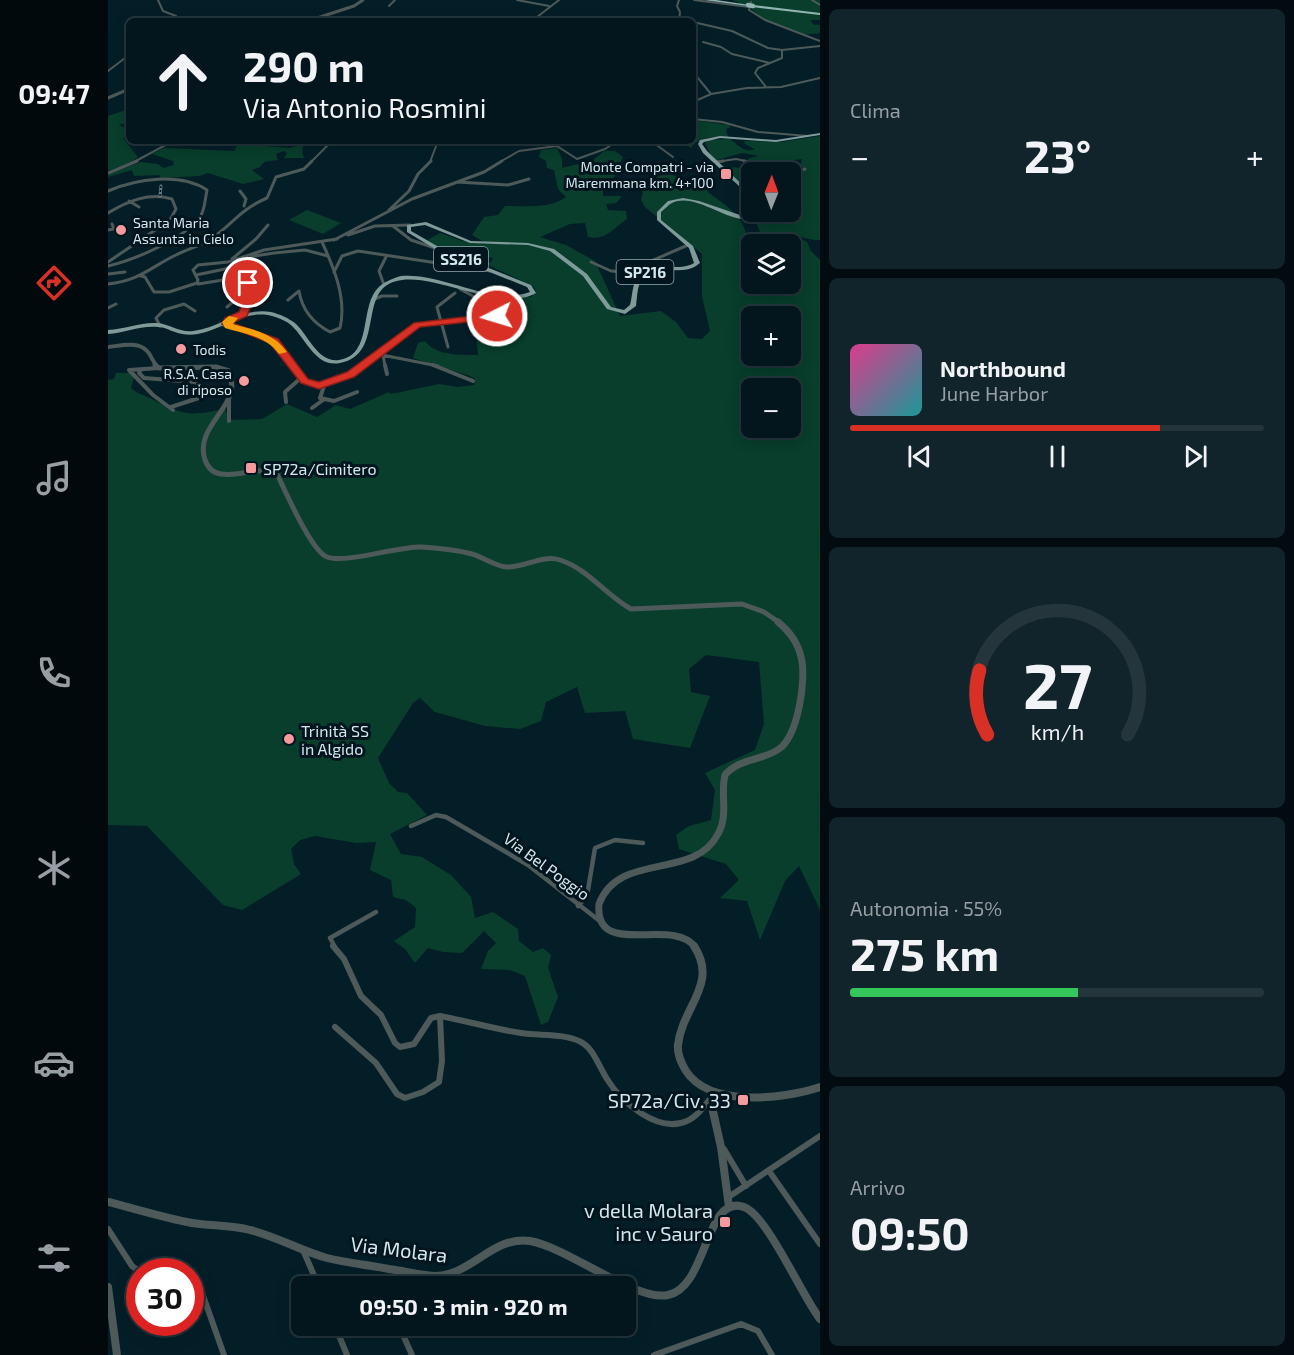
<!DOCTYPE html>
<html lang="it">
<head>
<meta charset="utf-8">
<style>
	:root { --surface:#03161e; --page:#11232b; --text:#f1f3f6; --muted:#979fa4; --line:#24353c; --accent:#d93025 }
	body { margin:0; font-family:"Exo 2",sans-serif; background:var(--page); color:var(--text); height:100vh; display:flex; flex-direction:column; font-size:22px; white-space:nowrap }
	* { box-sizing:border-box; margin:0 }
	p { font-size:20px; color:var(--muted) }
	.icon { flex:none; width:33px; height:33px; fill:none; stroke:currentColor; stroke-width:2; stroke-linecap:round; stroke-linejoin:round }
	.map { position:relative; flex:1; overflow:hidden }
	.sheet { display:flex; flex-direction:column; gap:9px; padding:9px; background:#020c10; width:474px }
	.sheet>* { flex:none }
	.top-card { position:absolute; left:18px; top:18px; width:570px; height:126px; border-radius:9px; box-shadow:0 3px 15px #0003,0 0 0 2px var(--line); background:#03161e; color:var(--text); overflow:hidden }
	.needle { width:39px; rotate:1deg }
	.fabs { position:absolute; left:633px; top:162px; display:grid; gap:12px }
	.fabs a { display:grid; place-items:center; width:60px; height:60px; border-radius:9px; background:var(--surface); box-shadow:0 3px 15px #0003,0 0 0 2px var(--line); font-size:30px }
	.speed { position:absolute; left:18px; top:1258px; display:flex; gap:12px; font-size:30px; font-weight:700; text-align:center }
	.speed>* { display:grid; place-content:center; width:78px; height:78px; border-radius:50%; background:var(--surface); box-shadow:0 3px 15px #0003,0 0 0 2px var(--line); line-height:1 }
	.speed .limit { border:9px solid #d22; background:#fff; color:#111 }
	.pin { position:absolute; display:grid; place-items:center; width:51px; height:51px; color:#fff; margin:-26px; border:3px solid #fff; border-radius:50%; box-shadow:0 2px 6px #0007 }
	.me { position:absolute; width:66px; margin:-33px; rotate:265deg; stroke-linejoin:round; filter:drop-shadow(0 0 4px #0008) }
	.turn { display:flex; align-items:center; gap:21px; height:126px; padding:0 18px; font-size:27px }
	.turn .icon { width:78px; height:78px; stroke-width:2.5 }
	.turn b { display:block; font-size:42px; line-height:51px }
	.big { font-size:45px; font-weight:700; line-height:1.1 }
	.sheet .tile { flex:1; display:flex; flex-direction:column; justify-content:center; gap:9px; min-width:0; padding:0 21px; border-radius:9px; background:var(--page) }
	.sheet .dial { align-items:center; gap:0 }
	.dial svg { height:156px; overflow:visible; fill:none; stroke:var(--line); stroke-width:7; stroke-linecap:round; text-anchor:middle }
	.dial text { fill:var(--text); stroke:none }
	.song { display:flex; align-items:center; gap:18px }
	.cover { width:72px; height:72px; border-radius:9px; background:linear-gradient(135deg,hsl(330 70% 55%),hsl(180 70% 35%)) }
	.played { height:6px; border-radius:3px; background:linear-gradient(90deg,var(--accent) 75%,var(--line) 75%) }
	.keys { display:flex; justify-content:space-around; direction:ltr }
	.heat { display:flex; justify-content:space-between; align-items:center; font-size:33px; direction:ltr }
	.charge { height:9px; border-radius:4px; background:linear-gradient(90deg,#34c759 55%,var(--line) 0) }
	.trip { position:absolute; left:183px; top:1276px; width:345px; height:60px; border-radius:9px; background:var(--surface); box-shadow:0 3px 15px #0003,0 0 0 2px var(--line); font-weight:700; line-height:60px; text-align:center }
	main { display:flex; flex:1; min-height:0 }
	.menu { display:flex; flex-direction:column; width:108px; justify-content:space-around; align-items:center; background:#01090c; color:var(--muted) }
	.menu .icon { width:42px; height:42px }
	.menu .selected { color:var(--accent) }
	.menu b { font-size:27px; color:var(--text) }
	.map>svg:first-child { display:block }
	.green { fill:#083e2b; fill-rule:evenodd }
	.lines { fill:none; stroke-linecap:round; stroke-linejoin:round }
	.minor-far4 { stroke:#4d5a59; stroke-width:2 }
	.minor-far3 { stroke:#4d5a59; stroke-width:3 }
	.minor-far2 { stroke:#4d5a59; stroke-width:4 }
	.minor-far1 { stroke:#4d5a59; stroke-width:4.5 }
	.minor { stroke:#4d5a59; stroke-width:6 }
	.tertiary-far4 { stroke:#4d5a59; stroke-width:3 }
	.tertiary-far3 { stroke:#4d5a59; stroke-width:4 }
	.tertiary-far2 { stroke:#4d5a59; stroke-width:5 }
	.tertiary-far1 { stroke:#4d5a59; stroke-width:7 }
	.tertiary { stroke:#4d5a59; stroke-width:8 }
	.primary { fill:#7e9a99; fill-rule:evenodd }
	.motorway { fill:#91b3b2; fill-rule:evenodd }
	.rail-casing { stroke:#647981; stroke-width:3 }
	.rail { stroke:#00151e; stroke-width:1.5; stroke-dasharray:2; stroke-linecap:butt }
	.motorway-bridge { stroke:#91b3b2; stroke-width:4.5 }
	.route { fill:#d93025; stroke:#8d1f18; stroke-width:1.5 }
	.slow { fill:#f59e0b }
	.poi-dot { fill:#f59b9d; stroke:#00151e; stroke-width:2 }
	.labels { text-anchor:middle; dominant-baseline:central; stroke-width:6; stroke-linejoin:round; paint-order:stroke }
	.far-poi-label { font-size:14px; fill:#d7e6ec; stroke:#00151e; text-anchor:end }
	.shield { fill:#00151e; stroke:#96a7ae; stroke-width:1.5 }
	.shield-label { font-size:15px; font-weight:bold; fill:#d7e6ec }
	.poi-label { font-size:16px; fill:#d7e6ec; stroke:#00151e; text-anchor:start }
	.street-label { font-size:16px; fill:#d7e6ec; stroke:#00151e }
	.near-poi-label { font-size:20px; fill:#d7e6ec; stroke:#00151e; text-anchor:end }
	.near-street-label { font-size:20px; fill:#d7e6ec; stroke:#00151e }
</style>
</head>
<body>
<main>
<nav class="menu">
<b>09:47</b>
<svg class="icon selected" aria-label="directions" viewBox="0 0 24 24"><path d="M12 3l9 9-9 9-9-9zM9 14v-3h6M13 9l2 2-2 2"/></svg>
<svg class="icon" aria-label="music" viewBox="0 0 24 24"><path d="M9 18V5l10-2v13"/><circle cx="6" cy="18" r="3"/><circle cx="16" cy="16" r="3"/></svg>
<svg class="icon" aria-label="phone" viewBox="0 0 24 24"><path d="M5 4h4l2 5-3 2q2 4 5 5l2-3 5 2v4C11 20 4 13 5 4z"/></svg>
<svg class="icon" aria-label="climate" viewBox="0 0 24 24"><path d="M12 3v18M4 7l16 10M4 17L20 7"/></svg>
<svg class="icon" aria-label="car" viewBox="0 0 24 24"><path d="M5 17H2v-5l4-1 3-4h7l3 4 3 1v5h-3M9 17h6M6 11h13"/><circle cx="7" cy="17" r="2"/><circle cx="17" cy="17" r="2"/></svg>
<svg class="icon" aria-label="filters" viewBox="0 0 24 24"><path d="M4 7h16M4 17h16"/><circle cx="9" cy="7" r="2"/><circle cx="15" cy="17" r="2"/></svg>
</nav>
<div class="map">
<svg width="712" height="1355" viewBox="0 0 712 1355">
	<rect width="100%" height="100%" fill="#041e28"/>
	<path class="green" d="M624 0H712V20H702L706 25H712V33L695 35 655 19 641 7Z
		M21 109V122L11 125 21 130V136L15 138 30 157 23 162 0 171V116Z
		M585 120 620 125 623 127 618 129 620 137C608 137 591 135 583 148L572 142 585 141Z
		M712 136V240C698 241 687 232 673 233L688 236 699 242 703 251 712 260V910L691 866 677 881 652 940 639 901 612 898 631 880 618 864 571 849 568 835 581 826 603 820 607 790 597 773 647 750 656 724 651 662 598 655 581 669 583 692 602 696 582 748 525 739 517 711 477 713 469 687 438 702 433 721 412 729 377 726 327 712 312 698 305 703 270 758 281 783 290 792 299 793 319 815 282 834 293 854 314 857 343 875 363 897 367 918 385 912 410 929 411 941 425 952 435 948 443 955 440 968 450 997 440 1022 433 1025 417 976 402 970 373 969 380 951 388 943 376 931 354 953 335 952 320 948 307 963 297 949 286 941 307 927 308 908 298 900 285 897 283 880 262 870 268 842 248 843 207 836 192 840 183 849 186 864 193 874 134 910 115 905 39 826 0 825V380L6 379 8 373H22L26 377 23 388C29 394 36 395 44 399 75 416 82 416 117 409L122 420 154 419 179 404 209 417 228 405 242 409 281 392 283 394 331 384 350 387 366 385 367 379 362 376 305 358 310 343 317 341C328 356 353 355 370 355L368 333 390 325 398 310 382 300 384 297H423L428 291 425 286 382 266 379 263 383 262 385 258 380 257 363 262 318 241 332 233 354 241 379 244 364 235 376 217 390 215 397 206C414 206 443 209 458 197L450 189 446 170 439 168 438 161 431 157 433 150 451 148 450 150 454 158V168L484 161 496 151H507L515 157 511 165H490L488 169 490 172 507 175 504 180 480 179V186L495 187V196H514L508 203 498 204 500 210 518 211 519 219C504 229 498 241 480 237L477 223 462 224 432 237 458 245 487 261 512 316 553 311 568 322 580 338 594 339 602 331 594 296V254L537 207 533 200 535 192 549 176 562 174 600 188V192C615 204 634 214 638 234L646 238 654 236 649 244H644V284H682V244H664L662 234 668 233 652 232 648 222 659 216 664 218H670V212H682L683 174 696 168 692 167 694 159 656 164 638 159 651 156 634 153 609 160 604 157 597 143 601 140 622 139C630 145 637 154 647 149L637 144 636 141 673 142ZM644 316H682V356H644ZM644 388H682V428H644Z
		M130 144 182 148 192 145 195 146 194 152 196 158H176L179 153 176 151 168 154 170 160 156 162 152 167 144 170 156 179 135 184 100 173 92 176 52 178V175L26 176 24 170 0 177V174L33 162 50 164 55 168 66 165 65 161 44 154 56 148 126 151Z
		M619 167 636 168 654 172H644L643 195 616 169Z
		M199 210 233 223 215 234 181 220Z"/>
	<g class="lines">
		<path class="minor-far4" d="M50 0 55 11 68 16V21
			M409 0 441 6
			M571 0 569 6 572 12 571 21
			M586 0 641 7
			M704 0 712 5
			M643 2 641 10 657 20 712 41
			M281 6 287 0
			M424 21 451 0
			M585 22 624 31 660 48 674 50
			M595 42 613 47 624 54 662 63
			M0 71 21 55
			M585 72 603 94
			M585 72 586 59
			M658 87 647 73 650 68 674 58V50L712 46
			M585 102 603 94 639 88 673 87 712 78
			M585 119 614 122 650 132 700 136
			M543 141 565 157
			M26 162 65 141
			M203 162 219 146 228 141
			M322 162 330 141
			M392 162 411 151 449 146 469 159 497 149 509 141
			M608 162 628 159 642 162"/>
		<path class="minor-far3" d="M636 161 658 167 656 172
			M608 162 615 161
			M663 172H671
			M0 173 29 161
			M682 173 697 169
			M349 182 400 185 421 179
			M0 191C28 179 72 172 99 190 97 199 97 210 92 217 76 239 26 260 0 266
			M132 191 138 199 136 206
			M21 201 31 207
			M281 210 301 191 310 174 323 161
			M0 213C20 201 41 192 64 199L68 209 62 220 0 262
			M285 226 303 240 330 249
			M0 230 6 229 4 224
			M240 235 267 226 302 225
			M226 240 304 199 376 172 394 161
			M124 259 148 239 160 225
			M483 262 503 271 518 272 580 245
			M226 272 234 256 250 251 382 271
			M0 274 17 272
			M88 275 117 269 147 256 166 253 197 250 220 256
			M33 276 37 277 46 292H61L89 283 90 280 85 270 90 265 120 262 156 250 229 239
			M0 284C31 281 43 267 68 255 79 249 93 246 103 239 125 224 131 210 159 198L168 177 196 169 204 161
			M90 284 134 277
			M276 285 271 271 278 257
			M352 289 394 312
			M180 300 191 291C194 310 205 323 222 332L232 328C239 299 226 268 214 242
			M264 300 274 296H289
			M119 307 126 301 140 296
			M0 308 8 304
			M135 314 141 297 140 286 153 271
			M112 324 163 339 185 366
			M52 326 48 318 56 310 76 304 87 311
			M340 347 329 307 347 293
			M269 354 330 366
			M275 355 277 366
			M254 366 309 325 388 317 394 312"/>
		<path class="minor-far2" d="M184 365C188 369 191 376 196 380 213 394 242 376 256 365
			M277 365 279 374
			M325 365 365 381
			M51 368 21 370 45 395 65 410
			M33 370 31 373 36 378 87 382 100 392V395L63 407
			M216 386 212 398 226 401 249 392
			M121 399V421
			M178 402 177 392 194 377
			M204 408 215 400"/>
		<path class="minor-far1" d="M303 826 328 815 338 817 420 865 493 922
			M470 906 479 896 487 848 507 840 535 843
			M227 947 222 938 268 912"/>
		<path class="minor" d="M225 946 236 959 253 996 273 1015 287 1043 292 1047 306 1044 323 1018 332 1016
			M227 1027 268 1063 289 1094 297 1098 315 1092 331 1082 334 1061 332 1016C359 1021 386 1029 413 1033 432 1036 456 1033 473 1042 486 1049 491 1067 499 1079 513 1102 550 1134 579 1121 590 1116 598 1104 605 1095
			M616 1149 638 1186
			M661 1171 712 1244
			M619 1198 712 1136
			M0 1229 24 1266 32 1272
			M195 1250 211 1287
			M304 1272 307 1281 313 1287
			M82 1278 92 1287 116 1355
			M370 1287 375 1284
			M227 1326 239 1355
			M291 1326 304 1355
			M546 1355 633 1324 650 1331 664 1355"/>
		<path class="tertiary-far4" d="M200 21 246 6 255 0
			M0 98 21 89"/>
		<path class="tertiary-far3" d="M0 347C11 346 29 341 38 350 43 354 44 361 49 366"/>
		<path class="tertiary-far2" d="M47 365 51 368 108 367 121 371C123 379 125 385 123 393 115 416 88 433 97 460 100 468 105 473 113 474 132 477 149 467 168 472 177 490 203 551 219 557 237 564 290 546 314 547 330 548 349 550 364 554 375 557 387 566 398 567 417 568 434 554 452 560 480 569 498 595 523 609L634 604 656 612 672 623"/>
		<path class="tertiary-far1" d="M587 947C565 916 486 960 491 904 511 851 586 881 610 834 621 814 612 795 617 775 631 758 654 761 671 749 690 736 699 678 693 657 690 643 681 631 670 622"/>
		<path class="tertiary" d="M586 946C611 984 574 1007 570 1045 569 1055 573 1063 578 1071 602 1108 676 1099 712 1087
			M607 1092 604 1107 613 1147 621 1207
			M0 1202C28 1209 56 1218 84 1223 103 1226 123 1225 142 1230 168 1236 193 1251 219 1258 239 1263 261 1265 281 1269 296 1271 312 1275 326 1276 362 1277 385 1235 422 1241 459 1247 528 1302 560 1295 600 1287 597 1193 636 1207 659 1215 694 1296 712 1319
			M0 1287 9 1355"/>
		<path class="primary" d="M712 133V135L668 142 612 138 596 142 594 144 599 151 644 194V198L595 153 590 144 592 140 612 136 668 140Z
			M575 198 591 201 632 215 642 216 650 212H655C652 215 647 218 643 219 618 223 588 192 564 203 560 205 557 209 553 212V220L585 246 592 263C589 265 587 267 584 268 568 275 540 261 532 282 529 290 529 298 528 306L517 314 499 309 475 276 442 251 420 245 362 243 317 225 303 227V231L336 250 423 285 428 293C393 313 333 275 294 280 246 285 280 354 232 363 208 368 198 339 184 326 179 321 171 318 164 316 140 310 120 325 98 332 88 335 78 336 67 332 61 330 56 327 50 327 33 325 17 333 0 334V330C17 329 33 322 49 323 62 324 72 333 85 331 112 328 134 307 163 312 171 314 181 318 188 324 200 335 210 363 231 360 270 354 246 295 280 281 284 279 288 277 293 276 332 272 385 306 422 292L419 287 332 252 299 232V225L318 222 363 241 420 243 446 249 479 274 503 307 516 310 522 305C524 298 524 289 527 282 536 256 569 274 586 263L581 248 549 220V212L560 201Z"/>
		<path class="motorway" d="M596 0H608L642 5 640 6Z
			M645 5 712 13V15L644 7Z"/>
		<defs>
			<path id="rail" d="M52 196 53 186"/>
		</defs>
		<use href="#rail" class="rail-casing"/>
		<use href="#rail" class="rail"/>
		<path class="motorway-bridge" d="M640 5 645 6"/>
	</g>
	<path class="route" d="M137 281 145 283 143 292 146 298 139 316 124 323 170 339 200 379 211 382 239 372 306 323 389 313 394 316 389 319 312 327 246 377 211 389 193 383 162 343 114 324 117 318 131 312 136 298 133 292Z"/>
	<path class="slow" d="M121 316 130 318 125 324C146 330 166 333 179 352L171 354C158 336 137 334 117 328L114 322Z"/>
	<g class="poi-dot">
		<rect x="612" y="168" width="12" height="12" rx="3"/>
		<circle cx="13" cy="230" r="6"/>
		<circle cx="73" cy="349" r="6"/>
		<circle cx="136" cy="381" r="6"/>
		<rect x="137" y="462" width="12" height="12" rx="3"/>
		<circle cx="181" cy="739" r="6"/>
		<rect x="629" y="1094" width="12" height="12" rx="3"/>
		<rect x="611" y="1216" width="12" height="12" rx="3"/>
	</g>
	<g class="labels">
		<g class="far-poi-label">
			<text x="606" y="166">Monte Compatri - via<tspan x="606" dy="16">Maremmana km. 4+100</tspan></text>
			<text x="25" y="222" text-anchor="start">Santa Maria<tspan x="25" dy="16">Assunta in Cielo</tspan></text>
			<text x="85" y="349" text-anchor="start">Todis</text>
			<text x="124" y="373">R.S.A. Casa<tspan x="124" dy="16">di riposo</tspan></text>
		</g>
		<g class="shield">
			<rect x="326" y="247" width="54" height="24" rx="4.5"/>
			<rect x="508.5" y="260" width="57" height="24" rx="4.5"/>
		</g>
		<g class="shield-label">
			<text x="353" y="259">SS216</text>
			<text x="537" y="272">SP216</text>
		</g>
		<g class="poi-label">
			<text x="155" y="468">SP72a/Cimitero</text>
			<text x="193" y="730">Trinità SS<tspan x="193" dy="18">in Algido</tspan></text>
		</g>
		<g class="street-label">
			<text transform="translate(439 866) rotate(36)">Via Bel Poggio</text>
		</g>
		<g class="near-poi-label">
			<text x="623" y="1100">SP72a/Civ. 33</text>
			<text x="605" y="1210">v della Molara<tspan x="605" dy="23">inc v Sauro</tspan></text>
		</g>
		<g class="near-street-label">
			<text transform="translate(291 1249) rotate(7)">Via Molara</text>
		</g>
	</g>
</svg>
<div class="fabs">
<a><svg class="needle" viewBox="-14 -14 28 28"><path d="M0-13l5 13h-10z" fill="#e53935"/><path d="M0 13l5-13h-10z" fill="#979fa4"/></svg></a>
<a><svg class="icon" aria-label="layers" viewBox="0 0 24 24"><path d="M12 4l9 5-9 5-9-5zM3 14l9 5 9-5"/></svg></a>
<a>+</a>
<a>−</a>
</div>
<div class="speed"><div class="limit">30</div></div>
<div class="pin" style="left:140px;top:283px;background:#d93025"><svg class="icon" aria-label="arrive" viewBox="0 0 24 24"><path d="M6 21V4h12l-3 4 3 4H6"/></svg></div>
<svg class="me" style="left:389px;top:316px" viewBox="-20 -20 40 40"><circle r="17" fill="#d93025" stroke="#fff" stroke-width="3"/><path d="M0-11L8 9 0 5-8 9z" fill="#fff"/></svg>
<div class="trip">09:50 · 3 min · 920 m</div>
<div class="top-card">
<div class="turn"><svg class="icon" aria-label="ahead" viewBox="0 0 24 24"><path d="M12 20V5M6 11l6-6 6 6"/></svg><div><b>290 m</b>Via Antonio Rosmini</div></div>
</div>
</div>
<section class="sheet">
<div class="tile"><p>Clima</p>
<div class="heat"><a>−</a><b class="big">23°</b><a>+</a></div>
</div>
<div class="tile">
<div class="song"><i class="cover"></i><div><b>Northbound</b><p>June Harbor</p></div></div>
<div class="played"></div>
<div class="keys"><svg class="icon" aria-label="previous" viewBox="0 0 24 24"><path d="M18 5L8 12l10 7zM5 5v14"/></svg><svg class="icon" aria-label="pause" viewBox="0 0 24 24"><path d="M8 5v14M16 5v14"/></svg><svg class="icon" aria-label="next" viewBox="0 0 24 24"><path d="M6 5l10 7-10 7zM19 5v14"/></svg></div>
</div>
<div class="tile dial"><svg viewBox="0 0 100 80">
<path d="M14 69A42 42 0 1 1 86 69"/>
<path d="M14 69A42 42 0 0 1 10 36" stroke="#d93025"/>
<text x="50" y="56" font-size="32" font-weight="700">27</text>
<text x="50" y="72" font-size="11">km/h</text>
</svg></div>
<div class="tile"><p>Autonomia · 55%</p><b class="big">275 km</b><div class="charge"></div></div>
<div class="tile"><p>Arrivo</p><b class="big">09:50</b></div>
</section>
</main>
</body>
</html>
